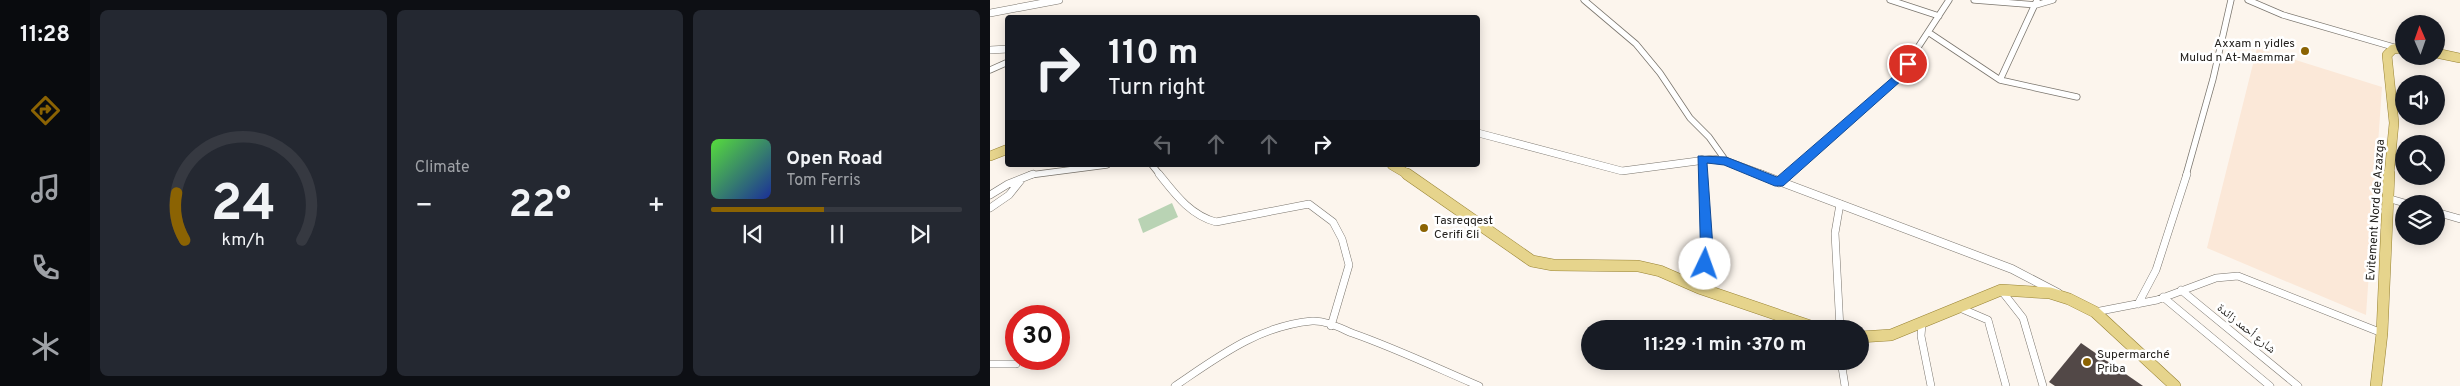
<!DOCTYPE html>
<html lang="en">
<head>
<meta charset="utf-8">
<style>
	:root { --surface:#171b24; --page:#242831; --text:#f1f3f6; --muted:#9ea1a6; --line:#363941; --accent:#8b6303 }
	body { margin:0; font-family:Overpass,"Noto Naskh Arabic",sans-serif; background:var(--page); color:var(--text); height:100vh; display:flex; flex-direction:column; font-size:19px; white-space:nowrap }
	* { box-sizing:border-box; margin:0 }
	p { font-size:16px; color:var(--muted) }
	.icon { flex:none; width:28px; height:28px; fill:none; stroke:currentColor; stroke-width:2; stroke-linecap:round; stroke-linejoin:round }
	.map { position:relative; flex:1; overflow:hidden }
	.sheet { display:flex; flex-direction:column; gap:10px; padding:10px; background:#0d0f14; width:900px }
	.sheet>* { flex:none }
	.hud { position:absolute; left:15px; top:15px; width:475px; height:152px; border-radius:5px; box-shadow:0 2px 12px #0003; background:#171b24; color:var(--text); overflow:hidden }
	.needle { width:32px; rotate:358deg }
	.buttons { position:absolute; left:1405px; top:15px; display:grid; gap:10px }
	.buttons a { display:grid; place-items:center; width:50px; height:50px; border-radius:50%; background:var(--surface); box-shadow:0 2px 12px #0003; font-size:25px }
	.speed { position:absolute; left:15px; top:305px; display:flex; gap:10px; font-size:25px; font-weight:700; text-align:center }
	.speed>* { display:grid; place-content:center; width:65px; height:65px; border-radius:50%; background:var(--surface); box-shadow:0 2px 12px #0003; line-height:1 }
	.speed .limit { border:8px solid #d22; background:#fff; color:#111 }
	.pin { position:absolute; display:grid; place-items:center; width:42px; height:42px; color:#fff; margin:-21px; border:2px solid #fff; border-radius:50%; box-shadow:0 1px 5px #0007 }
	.me { position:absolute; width:55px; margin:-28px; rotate:3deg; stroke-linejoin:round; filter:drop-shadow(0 0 4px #0008) }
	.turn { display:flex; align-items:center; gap:18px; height:105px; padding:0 20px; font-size:22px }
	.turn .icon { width:65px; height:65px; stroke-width:2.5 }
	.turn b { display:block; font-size:35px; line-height:42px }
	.lanes { display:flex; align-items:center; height:48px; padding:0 20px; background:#0003; justify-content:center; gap:25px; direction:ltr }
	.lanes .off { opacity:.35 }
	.big { font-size:38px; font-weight:700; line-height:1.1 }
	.sheet .card { flex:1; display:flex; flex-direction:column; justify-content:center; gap:8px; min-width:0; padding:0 18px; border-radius:8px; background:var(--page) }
	.sheet .dial { align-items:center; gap:0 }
	.dial svg { height:130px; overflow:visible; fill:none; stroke:var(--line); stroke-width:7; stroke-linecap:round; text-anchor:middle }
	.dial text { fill:var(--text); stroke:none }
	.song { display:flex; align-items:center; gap:15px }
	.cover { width:60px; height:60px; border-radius:8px; background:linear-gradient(135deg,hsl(110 70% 55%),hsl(230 70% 35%)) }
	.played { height:5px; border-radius:2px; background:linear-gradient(90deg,var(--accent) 45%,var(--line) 45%) }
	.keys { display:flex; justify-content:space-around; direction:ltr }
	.heat { display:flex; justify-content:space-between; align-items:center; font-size:28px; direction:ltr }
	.sheet .tiles { flex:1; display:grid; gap:10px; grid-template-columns:repeat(3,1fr) }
	.trip { position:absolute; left:591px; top:320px; width:288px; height:50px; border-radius:25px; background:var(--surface); box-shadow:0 2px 12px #0003; font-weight:700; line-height:50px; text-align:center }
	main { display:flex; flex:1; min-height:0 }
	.tab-bar { display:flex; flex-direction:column; width:90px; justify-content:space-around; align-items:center; background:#090b0e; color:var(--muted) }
	.tab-bar .icon { width:35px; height:35px }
	.tab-bar .on { color:var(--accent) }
	.tab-bar b { font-size:22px; color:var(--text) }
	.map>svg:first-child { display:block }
	.education { fill:#fbe8d8 }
	.green { fill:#b9d3b4 }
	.building { fill:#524847 }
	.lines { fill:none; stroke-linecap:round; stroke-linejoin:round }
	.minor-far1-casing { stroke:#7a756d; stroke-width:7 }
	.minor-casing { stroke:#7a756d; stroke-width:8 }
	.tertiary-far1-casing { stroke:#7a756d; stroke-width:8 }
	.tertiary-casing { stroke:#7a756d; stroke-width:9 }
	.primary-far1-casing { stroke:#988334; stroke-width:10 }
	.primary-casing { stroke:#988334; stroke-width:12 }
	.minor-far1 { stroke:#fff; stroke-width:5.5 }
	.minor { stroke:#fff; stroke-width:7 }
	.tertiary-far1 { stroke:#fff; stroke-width:7 }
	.tertiary { stroke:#fff; stroke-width:8 }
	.primary-far1 { stroke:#e6d48c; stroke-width:9 }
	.primary { stroke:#e6d48c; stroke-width:11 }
	.route { fill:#1a73e8; stroke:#114b97 }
	.poi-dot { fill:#8b6303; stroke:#fff; stroke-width:2 }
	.labels { text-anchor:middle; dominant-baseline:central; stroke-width:5; stroke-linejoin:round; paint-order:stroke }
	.poi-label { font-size:12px; fill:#24221f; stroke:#fff; text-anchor:start }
	.street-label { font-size:12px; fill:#24221f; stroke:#fff }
</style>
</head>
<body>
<main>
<nav class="tab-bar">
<b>11:28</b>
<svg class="icon on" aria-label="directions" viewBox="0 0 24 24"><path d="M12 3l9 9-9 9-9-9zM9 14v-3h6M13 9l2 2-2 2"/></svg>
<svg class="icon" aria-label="music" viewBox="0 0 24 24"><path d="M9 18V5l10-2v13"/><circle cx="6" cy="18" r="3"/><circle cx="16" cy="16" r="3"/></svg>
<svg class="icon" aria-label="phone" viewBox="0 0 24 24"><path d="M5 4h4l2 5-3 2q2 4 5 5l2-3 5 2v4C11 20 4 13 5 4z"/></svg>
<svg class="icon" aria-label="climate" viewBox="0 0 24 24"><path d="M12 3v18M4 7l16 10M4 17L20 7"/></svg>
</nav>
<section class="sheet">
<div class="tiles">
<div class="card dial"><svg viewBox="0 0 100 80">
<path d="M14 69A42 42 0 1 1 86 69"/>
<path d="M14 69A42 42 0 0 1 9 40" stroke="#8b6303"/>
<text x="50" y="56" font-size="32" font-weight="700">24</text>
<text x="50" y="72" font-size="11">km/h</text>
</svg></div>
<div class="card"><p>Climate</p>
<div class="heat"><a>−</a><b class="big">22°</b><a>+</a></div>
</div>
<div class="card">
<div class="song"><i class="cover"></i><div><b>Open Road</b><p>Tom Ferris</p></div></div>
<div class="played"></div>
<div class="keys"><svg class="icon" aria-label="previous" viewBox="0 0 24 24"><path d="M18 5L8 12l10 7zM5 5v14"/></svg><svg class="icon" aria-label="pause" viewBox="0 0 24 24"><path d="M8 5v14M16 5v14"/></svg><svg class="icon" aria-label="next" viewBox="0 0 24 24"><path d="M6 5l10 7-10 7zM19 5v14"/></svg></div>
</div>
</div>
</section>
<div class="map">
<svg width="1470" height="386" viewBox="0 0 1470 386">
	<rect width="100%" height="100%" fill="#fcf5ed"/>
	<path class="education" d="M1267 48 1392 87 1376 315 1217 248Z"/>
	<path class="green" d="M182 203 188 217 153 233 148 219Z"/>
	<path class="building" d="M1091 343 1153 386H1065L1059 382Z"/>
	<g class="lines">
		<defs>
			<path id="minor-far1" d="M594 0 646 44 670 73 700 118 719 137 736 161
				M900 0 949 16
				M984 0 1046 5 1063 0
				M1258 0 1293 15 1407 48
				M938 32 1010 80 1087 97
				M0 70 18 62
				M1010 80 1047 0
				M712 159 713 175
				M162 165 170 175
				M40 175 117 165
				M798 175 917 69 919 61 959 0
				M1196 175 1223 79 1241 0"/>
			<path id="minor" d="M169 174C185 194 200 215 226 222L319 204 343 222 352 239 359 265 341 326
				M789 183 799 174
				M0 195 18 184 43 174
				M1397 198 1418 204
				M850 204 845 233 850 329
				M0 208 19 195 31 180
				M1446 212 1470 219
				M709 288 717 248 713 174
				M1011 290 1033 318 1053 386
				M1191 290 1308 386
				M1173 297 1280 386
				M1148 304 1166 270 1197 174
				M970 308 998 320 1016 386
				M1105 312 1167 300 1226 278 1248 276 1392 333
				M932 324 931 336 941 386
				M851 361 855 386
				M0 364H26
				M185 386C228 357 268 326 322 321 335 320 350 328 362 333 405 348 447 368 489 386"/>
			<path id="tertiary-far1" d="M0 13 69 0
				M0 50 18 49
				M488 133 632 171 723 159 736 161 774 175"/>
			<path id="tertiary" d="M770 174 1022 269 1068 293"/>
			<path id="primary-far1" d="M1446 53 1470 58
				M0 156 18 149
				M402 165 419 175
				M1399 175 1404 123 1397 55 1403 49 1414 48"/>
			<path id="primary" d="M417 174 542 261 563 265 648 266 670 271 709 288 829 329
				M870 337 901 335 1011 290 1060 293 1079 299 1105 312 1185 386
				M1386 386 1392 333 1399 174"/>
		</defs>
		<use href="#minor-far1" class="minor-far1-casing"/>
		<use href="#minor" class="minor-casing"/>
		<use href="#tertiary-far1" class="tertiary-far1-casing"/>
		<use href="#tertiary" class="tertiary-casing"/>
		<use href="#primary-far1" class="primary-far1-casing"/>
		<use href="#primary" class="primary-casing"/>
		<use href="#minor-far1" class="minor-far1"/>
		<use href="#minor" class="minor"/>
		<use href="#tertiary-far1" class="tertiary-far1"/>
		<use href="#tertiary" class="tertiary"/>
		<use href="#primary-far1" class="primary-far1"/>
		<use href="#primary" class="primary"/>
	</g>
	<path class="route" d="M918 61 923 64 921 71 912 80 793 186H785L734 165 717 163 723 248 719 268H711L708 156 736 157 787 177 905 75 915 62Z"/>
	<g class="poi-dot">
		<circle cx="1315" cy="51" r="5"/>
		<circle cx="434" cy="228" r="5"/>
		<circle cx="1097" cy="362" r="5"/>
	</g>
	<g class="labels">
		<g class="poi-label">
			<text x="1305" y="44" text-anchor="end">Axxam n yidles<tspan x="1305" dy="14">Mulud n At-Maɛmmar</tspan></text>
			<text x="444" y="221">Tasreqqest<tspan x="444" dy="14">Cerifi Ɛli</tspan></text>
			<text x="1107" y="355">Supermarché<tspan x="1107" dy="14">Priba</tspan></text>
		</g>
		<g class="street-label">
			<text transform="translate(1386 210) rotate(-86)">Evitement Nord de Azazga</text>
			<text transform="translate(1256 329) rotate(39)">شارع أحمد زائدة</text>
		</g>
	</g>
</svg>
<div class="buttons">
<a><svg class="needle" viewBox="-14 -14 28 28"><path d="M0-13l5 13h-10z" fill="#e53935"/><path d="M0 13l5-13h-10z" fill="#9ea1a6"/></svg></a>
<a><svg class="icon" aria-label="sound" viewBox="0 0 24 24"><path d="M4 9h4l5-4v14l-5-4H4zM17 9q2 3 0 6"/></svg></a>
<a><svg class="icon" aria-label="search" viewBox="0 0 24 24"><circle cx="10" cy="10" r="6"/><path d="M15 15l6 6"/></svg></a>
<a><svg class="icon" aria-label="layers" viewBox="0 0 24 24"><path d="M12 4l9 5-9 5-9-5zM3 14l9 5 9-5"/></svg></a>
</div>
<div class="speed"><div class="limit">30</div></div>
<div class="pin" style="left:918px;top:64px;background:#d93025"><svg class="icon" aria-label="arrive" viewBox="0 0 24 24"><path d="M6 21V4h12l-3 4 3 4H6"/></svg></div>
<svg class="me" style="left:715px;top:264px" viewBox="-20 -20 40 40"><circle r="19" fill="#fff"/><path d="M0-13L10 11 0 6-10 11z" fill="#1a73e8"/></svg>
<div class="trip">11:29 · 1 min · 370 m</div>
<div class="hud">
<div class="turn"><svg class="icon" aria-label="right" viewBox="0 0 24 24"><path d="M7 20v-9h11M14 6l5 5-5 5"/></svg><div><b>110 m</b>Turn right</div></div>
<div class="lanes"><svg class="icon off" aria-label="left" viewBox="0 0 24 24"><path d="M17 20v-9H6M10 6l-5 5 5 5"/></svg><svg class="icon off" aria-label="ahead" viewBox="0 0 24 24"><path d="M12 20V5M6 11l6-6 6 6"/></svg><svg class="icon off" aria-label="ahead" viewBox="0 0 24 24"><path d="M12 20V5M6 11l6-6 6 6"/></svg><svg class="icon" aria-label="right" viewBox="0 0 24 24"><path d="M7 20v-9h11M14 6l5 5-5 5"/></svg></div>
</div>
</div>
</main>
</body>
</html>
